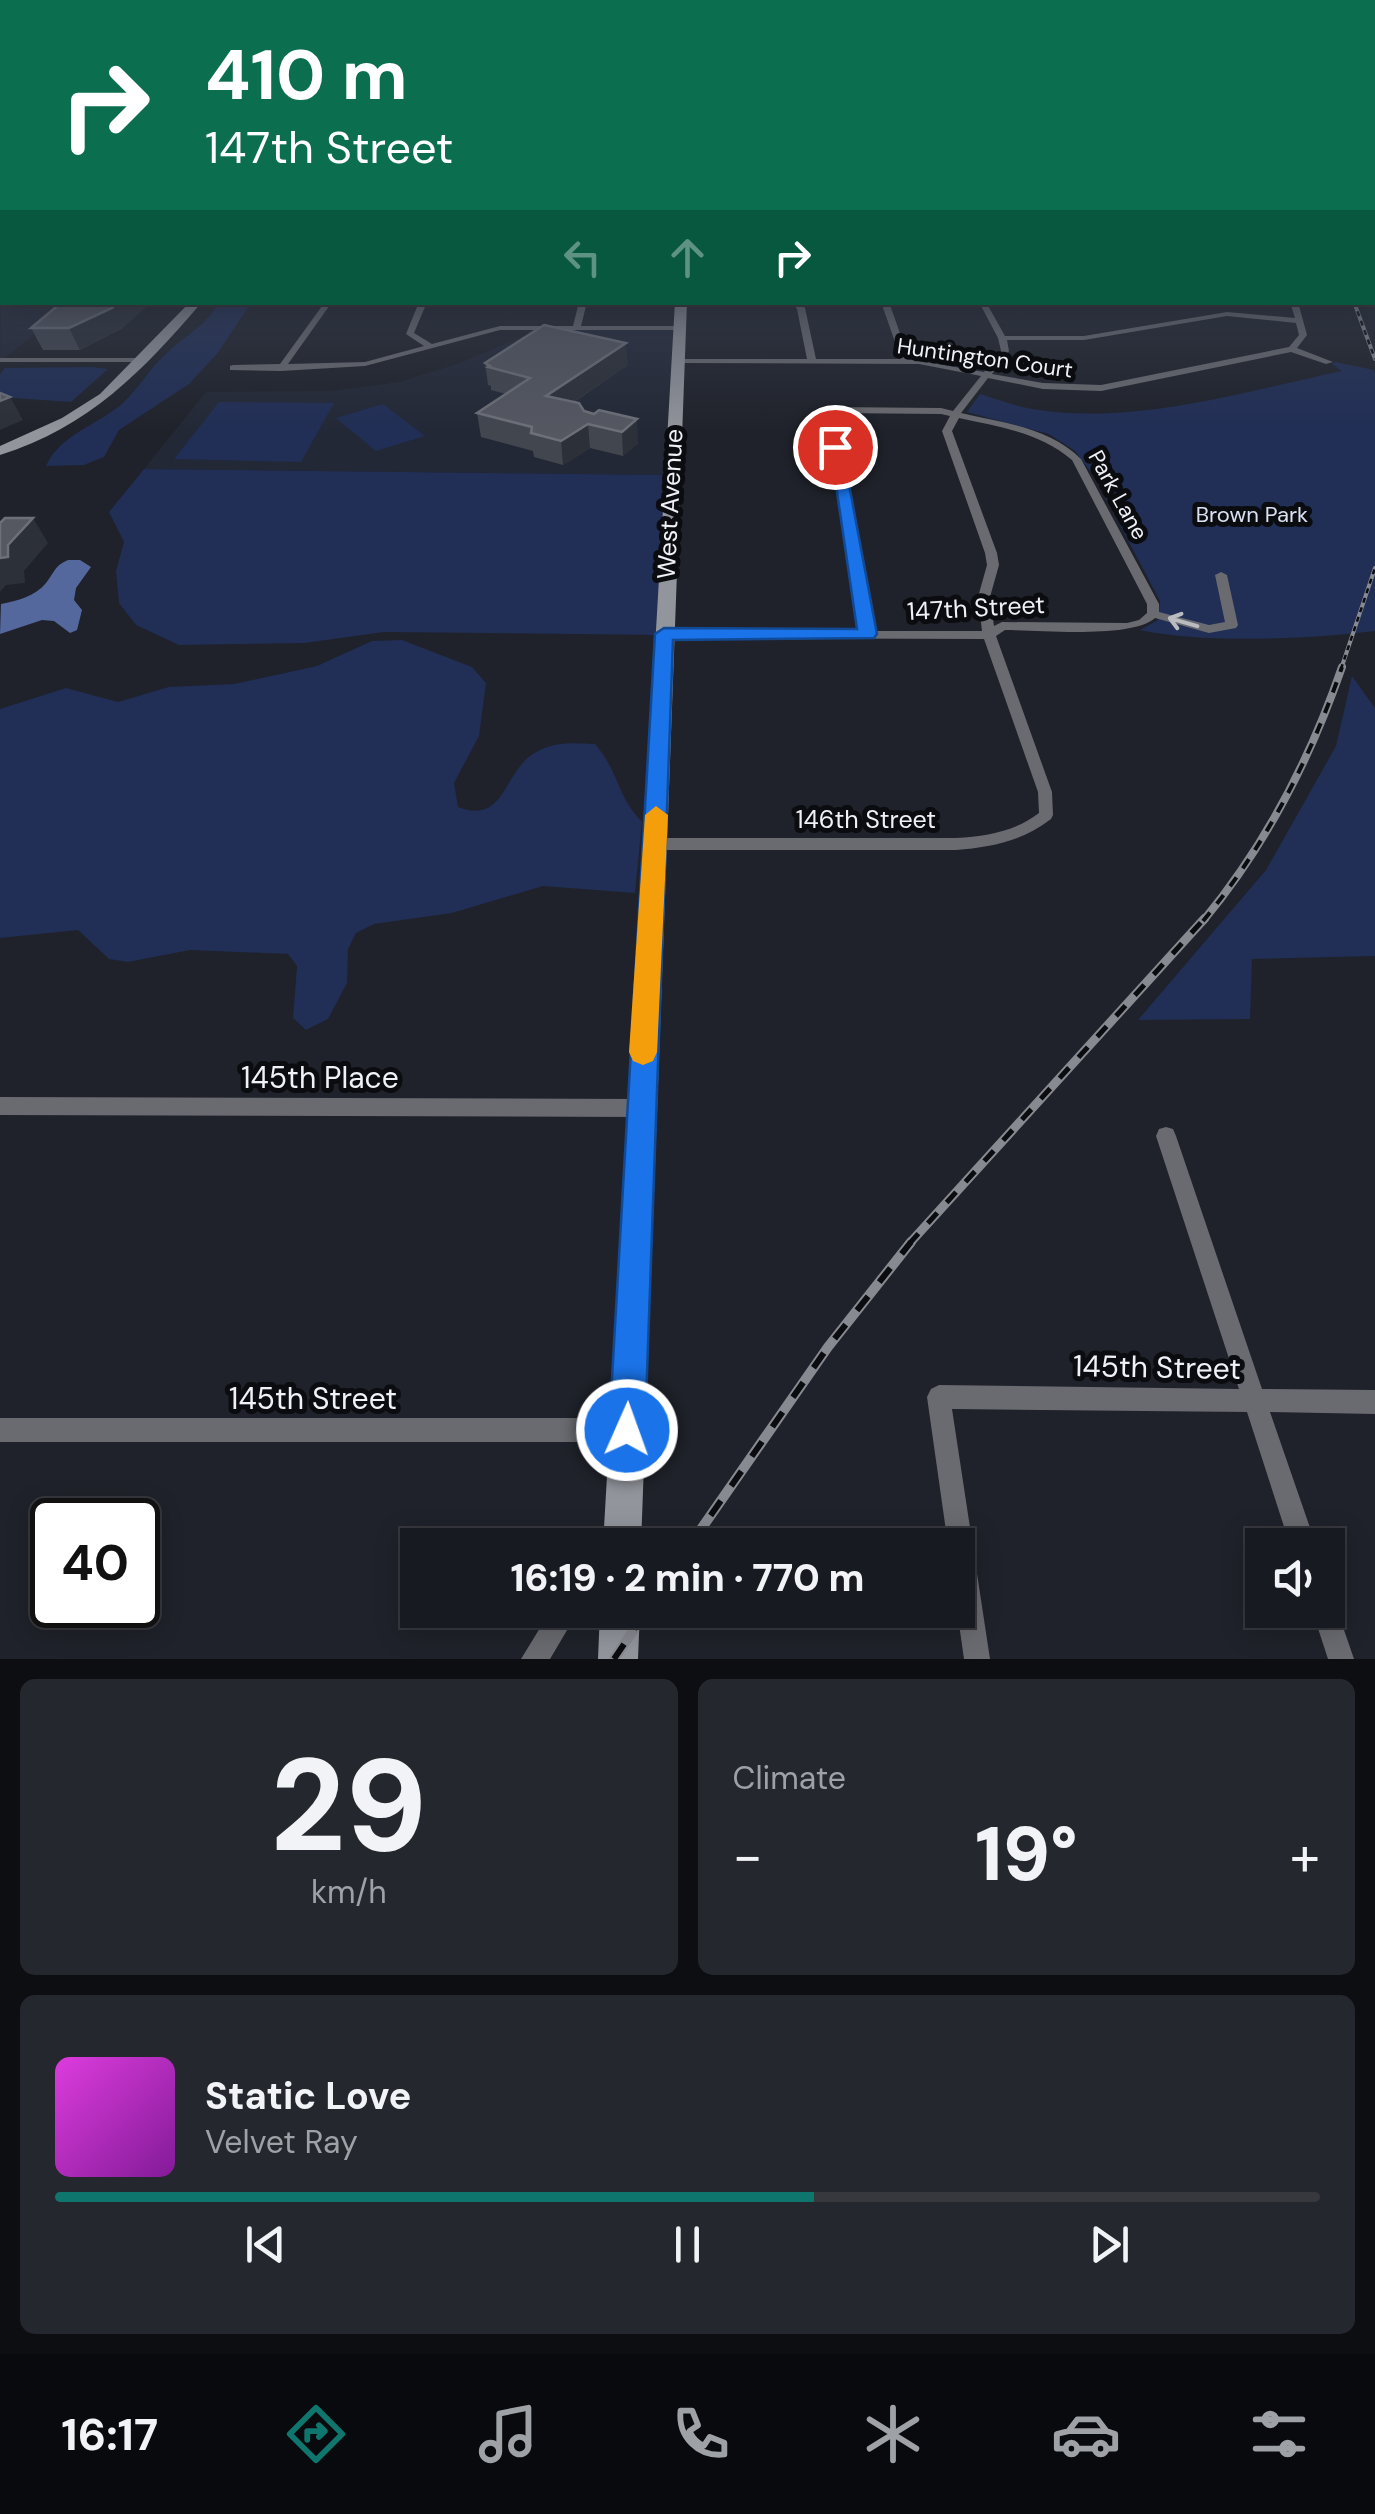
<!DOCTYPE html>
<html lang="en">
<head>
<meta charset="utf-8">
<style>
	:root { --surface:#171a20; --page:#24272d; --text:#f1f3f6; --muted:#9ea1a5; --line:#36383e; --accent:#0f766e }
	body { margin:0; font-family:"DM Sans",sans-serif; background:var(--page); color:var(--text); height:100vh; display:flex; flex-direction:column; font-size:38px; white-space:nowrap }
	* { box-sizing:border-box; margin:0 }
	p { font-size:32px; color:var(--muted) }
	.icon { flex:none; width:55px; height:55px; fill:none; stroke:currentColor; stroke-width:2; stroke-linecap:round; stroke-linejoin:round }
	.map { position:relative; height:1659px; overflow:hidden }
	.side { display:flex; flex-direction:column; gap:20px; padding:20px; background:#0d0e12; flex:1 }
	.side>* { flex:none }
	.top-card { position:absolute; left:0px; top:0px; width:1375px; height:305px; box-shadow:0 5px 25px #0003,0 0 0 2px var(--line); background:#0b6e4f; color:#fff; overflow:hidden }
	.fabs { position:absolute; left:1245px; top:1528px; display:grid; gap:20px }
	.fabs a { display:grid; place-items:center; width:100px; height:100px; border-radius:0px; background:var(--surface); box-shadow:0 5px 25px #0003,0 0 0 2px var(--line); font-size:50px }
	.speed { position:absolute; left:30px; top:1498px; display:flex; gap:20px; font-size:50px; font-weight:700; text-align:center }
	.speed>* { display:grid; place-content:center; width:130px; height:130px; border-radius:50%; background:var(--surface); box-shadow:0 5px 25px #0003,0 0 0 2px var(--line); line-height:1 }
	.speed .limit { border:5px solid #111; border-radius:15px; background:#fff; color:#111 }
	.pin { position:absolute; display:grid; place-items:center; width:85px; height:85px; color:#fff; margin:-42px; border:5px solid #fff; border-radius:50%; box-shadow:0 2px 10px #0007 }
	.me { position:absolute; width:110px; margin:-55px; rotate:2deg; stroke-linejoin:round; filter:drop-shadow(0 0 8px #0008) }
	.turn { display:flex; align-items:center; gap:35px; height:210px; padding:0 40px; font-size:45px }
	.turn .icon { width:130px; height:130px; stroke-width:2.5 }
	.turn b { display:block; font-size:70px; line-height:85px }
	.lanes { display:flex; align-items:center; height:95px; padding:0 40px; background:#0003; justify-content:center; gap:50px; direction:ltr }
	.lanes .off { opacity:.35 }
	.big { font-size:75px; font-weight:800; line-height:1.1 }
	.side .widget { flex:1; display:flex; flex-direction:column; justify-content:center; gap:15px; min-width:0; padding:0 35px; border-radius:15px; background:var(--page) }
	.side .dial { align-items:center; gap:0 }
	.dial b { font-size:130px; line-height:1 }
	.song { display:flex; align-items:center; gap:30px }
	.cover { width:120px; height:120px; border-radius:15px; background:linear-gradient(135deg,hsl(300 70% 55%),hsl(290 70% 35%)) }
	.played { height:10px; border-radius:5px; background:linear-gradient(90deg,var(--accent) 60%,var(--line) 60%) }
	.keys { display:flex; justify-content:space-around; direction:ltr }
	.heat { display:flex; justify-content:space-between; align-items:center; font-size:55px; direction:ltr }
	.side .tiles { flex:1; display:grid; gap:20px; grid-template-columns:1fr 1fr }
	.widget:last-child { grid-column:span 2 }
	.trip { position:absolute; left:400px; top:1528px; width:575px; height:100px; border-radius:0px; background:var(--surface); box-shadow:0 5px 25px #0003,0 0 0 2px var(--line); font-weight:800; line-height:100px; text-align:center }
	.dock { display:flex; height:160px; justify-content:space-around; align-items:center; background:#090a0d; color:var(--muted) }
	.dock .icon { width:70px; height:70px }
	.dock .current { color:var(--accent) }
	.dock b { font-size:45px; color:var(--text) }
	.map>svg:first-child { display:block }
	.built { fill:#232836 }
	.green { fill:#212e55 }
	.water { fill:#55689d }
	.lines { fill:none; stroke-linecap:round; stroke-linejoin:round }
	.street { fill:#6a6b70; fill-rule:evenodd }
	.secondary { fill:#92959c; fill-rule:evenodd }
	.highway { stroke:#ced3de; stroke-width:28 }
	.rail-far3-casing { stroke:#888a91; stroke-width:4 }
	.rail-far2-casing { stroke:#888a91; stroke-width:8 }
	.rail-far1-casing { stroke:#888a91; stroke-width:9 }
	.rail-casing { stroke:#888a91; stroke-width:10 }
	.rail-far3 { stroke:#0a0c0f; stroke-width:2.5; stroke-dasharray:5; stroke-linecap:butt }
	.rail-far2 { stroke:#0a0c0f; stroke-width:4; stroke-dasharray:11; stroke-linecap:butt }
	.rail-far1 { stroke:#0a0c0f; stroke-width:5; stroke-dasharray:14; stroke-linecap:butt }
	.rail { stroke:#0a0c0f; stroke-width:6; stroke-dasharray:18; stroke-linecap:butt }
	.wall { fill:#42464f }
	.shaded-wall { fill:#2c3038 }
	.building { fill:#555861; stroke:#6d7078; stroke-width:2.5 }
	.oneway { stroke:#babbc1 }
	.route { fill:#1a73e8; stroke:#114b97; stroke-width:2.5 }
	.slow { fill:#f59e0b }
	.labels { text-anchor:middle; dominant-baseline:central; stroke-width:10; stroke-linejoin:round; paint-order:stroke }
	.far-street-label { font-size:22px; fill:#eff1f7; stroke:#0a0c0f }
	.far-park-label { font-size:22px; fill:#dae1f1; stroke:#0a0c0f }
	.street-label { font-size:25px; fill:#eff1f7; stroke:#0a0c0f }
	.near-street-label { font-size:30px; fill:#eff1f7; stroke:#0a0c0f }
</style>
</head>
<body>
<div class="map">
<svg width="1375" height="1659" viewBox="0 0 1375 1659">
	<rect width="100%" height="100%" fill="#1f222a"/>
	<path class="built" d="M2 234V302L73 303 4 359H0Z
		M548 326 677 327 666 475 144 469 206 392 330 391 399 382 457 364Z"/>
	<path class="green" d="M218 303H251L217 354 189 384 119 430 104 457 84 465 46 466C60 434 98 425 123 403 140 387 151 366 169 351 186 335 208 324 218 303Z
		M1336 362 1374 370 1375 374V631C1311 639 1203 644 1140 630L1158 620 1160 601 1094 476 1075 451 1049 434 967 412 980 394C997 399 1014 406 1032 409 1133 426 1243 392 1342 371L1332 364Z
		M91 367 108 369 71 402 0 397V374L5 368Z
		M219 402 334 403 301 462 174 459Z
		M383 404 425 436 376 451 336 418Z
		M144 469 666 475 659 635 384 632 305 643 179 645 136 625 119 603 116 571 124 542 109 512Z
		M402 640 472 667 486 683 479 736 454 783 458 807C505 825 503 773 533 754 553 741 573 743 595 744 620 773 615 793 642 822L635 893 543 886 452 913 374 924 356 933 348 949 347 983 328 1019 306 1030 293 1018 297 966 288 954 190 950 128 962 109 959 78 930 0 938V709L66 688 118 702 169 687 234 684 317 666 372 641Z
		M1352 676 1375 708V956L1252 959 1250 1019 1138 1020 1266 870 1336 746Z"/>
	<path class="water" d="M68 560H80L91 567 76 588 74 600 82 610 77 630 70 633 54 621 42 620 0 634 1 604C17 601 36 596 46 583 55 572 54 566 68 560Z"/>
	<g class="lines">
		<path class="street" d="M325 302H332L288 364 365 362 424 346 406 334 419 302H427L414 333 432 344 500 326H573L579 302H587L581 326H679L683 328 679 330H500L365 366 281 371 230 370V366L233 365 280 364Z
			M792 302H800L805 308 816 359H901L881 302H889L909 359 984 372 1001 351 998 338 979 302H986L1005 336H1084L1227 312 1295 318 1290 302H1298L1307 335 1297 348 1333 362 1326 364 1291 352 1101 391 1043 389 988 378 961 413C1004 423 1049 427 1081 459L1159 604V612L1209 625 1225 622 1215 575 1221 572 1227 575 1238 625 1236 628 1209 633 1155 618C1132 639 1039 630 1005 630L996 636 1052 792 1053 815 1051 819C1023 841 991 847 956 850H655L650 848 647 844 650 840 655 838H956C987 836 1014 832 1039 813L1038 792 984 639 664 638 658 634 664 630 860 631 825 410 829 407 941 408 953 411 981 376 919 364 678 363 674 361 678 359H807L797 309ZM1227 316 1296 323 1299 335 1289 347 1101 385 1043 383 992 374 1009 351 1007 340H1084ZM834 413 941 414 950 416 942 431 985 553 987 565 978 597 982 631H873ZM959 418C999 427 1040 432 1072 460L1147 604V613L1139 620 1127 623 1002 622 994 626 990 597 999 565 997 553 952 431Z
			M0 358H141L145 360 141 362H0Z
			M0 1097 640 1099 647 1102 649 1108 647 1114 640 1117 0 1115Z
			M1166 1127 1173 1129 1176 1136 1262 1389 1375 1390V1414L1270 1412 1316 1545H1290L1247 1412 952 1409 990 1659H964L957 1610 958 1545H948L927 1397 931 1389 939 1385 1239 1389 1156 1136 1159 1129Z
			M0 1418H626L634 1422 638 1430 634 1438 626 1442H0Z
			M1328 1598 1334 1601 1354 1659H1328L1312 1610H1328Z
			M551 1610H579L550 1659H521Z"/>
		<path class="secondary" d="M0 215H2V221H0Z
			M190 302H202C143 371 89 427 0 455V446L62 418 100 394Z
			M675 302H687L641 1545H603Z
			M600 1610H640L638 1659H598Z"/>
		<path class="highway" d="M0 235 2 233"/>
		<defs>
			<path id="rail-far3" d="M1354 302 1375 359
				M1341 669 1375 568"/>
			<path id="rail-far2" d="M1203 921C1266 845 1310 760 1342 667"/>
			<path id="rail-far1" d="M909 1244 1205 918"/>
			<path id="rail" d="M690 1545 828 1347 911 1242
				M614 1659 647 1610"/>
		</defs>
		<use href="#rail-far3" class="rail-far3-casing"/>
		<use href="#rail-far2" class="rail-far2-casing"/>
		<use href="#rail-far1" class="rail-far1-casing"/>
		<use href="#rail" class="rail-casing"/>
		<use href="#rail-far3" class="rail-far3"/>
		<use href="#rail-far2" class="rail-far2"/>
		<use href="#rail-far1" class="rail-far1"/>
		<use href="#rail" class="rail"/>
	</g>
	<path class="wall" d="M62 302H146L147 306 121 329 80 350H43L31 328Z
		M485 363 628 365 574 402 584 411 594 414 638 443 623 456 590 448 563 465 534 457 533 451 481 437 477 413 506 394 491 390V386L488 385Z"/>
	<path class="shaded-wall" d="M118 302H146L147 306 121 329 80 350 69 328Z
		M626 343 628 365 548 419 546 396Z
		M10 397 23 420 0 430V401Z
		M637 419 638 443 623 456 622 432Z
		M588 424 590 448 563 465 561 441Z
		M33 518 48 543 24 571 25 583 6 585 0 592V558L8 545Z"/>
	<path class="building" d="M62 302H118L112 308 69 328H31Z
		M544 325 626 343 546 396 579 403 584 411 594 414 599 410 637 419 622 432 588 424 561 441 531 433 532 427 477 413 530 378 488 367 490 366 485 363Z
		M0 393 10 397 0 401Z
		M5 518H33L8 545V557L0 558V523Z"/>
	<defs><path id="oneway-shaft" d="M-6 0H5M1.5-3L5.5 0L1.5 3" fill="none" stroke-width="1.6" stroke-linecap="round" stroke-linejoin="round" transform="scale(2.5)"/></defs>
	<use class="oneway" href="#oneway-shaft" transform="translate(1183 622) rotate(-164)"/>
	<linearGradient id="sky" x2="0" y2="1"><stop stop-color="#111317"/><stop offset="0.46" stop-color="#3c4455"/><stop offset="1" stop-color="#3c4455" stop-opacity="0"/></linearGradient>
	<rect width="1375" height="433" fill="url(#sky)"/>
	<path class="route" d="M830 444 842 447 877 634 874 638 673 640 645 1430 639 1443 627 1448 614 1443 609 1430 655 634 664 628 857 629Z"/>
	<path class="slow" d="M656 806 668 815 657 1052 653 1061 643 1065 633 1061 629 1052 645 815Z"/>
	<g class="labels">
		<g class="far-street-label">
			<text transform="translate(985 358) rotate(8)">Huntington Court</text>
			<text transform="translate(1118 495) rotate(61)">Park Lane</text>
		</g>
		<g class="far-park-label">
			<text x="1252" y="514">Brown Park</text>
		</g>
		<g class="street-label">
			<text transform="translate(670 504) rotate(-87)">West Avenue</text>
			<text transform="translate(976 608) rotate(-3)">147th Street</text>
			<text x="866" y="819">146th Street</text>
		</g>
		<g class="near-street-label">
			<text x="320" y="1077">145th Place</text>
			<text transform="translate(1157 1367) rotate(1)">145th Street</text>
			<text x="313" y="1398">145th Street</text>
		</g>
	</g>
</svg>
<div class="fabs">
<a><svg class="icon" aria-label="sound" viewBox="0 0 24 24"><path d="M4 9h4l5-4v14l-5-4H4zM17 9q2 3 0 6"/></svg></a>
</div>
<div class="speed"><div class="limit">40</div></div>
<div class="pin" style="left:835px;top:447px;background:#d93025"><svg class="icon" aria-label="arrive" viewBox="0 0 24 24"><path d="M6 21V4h12l-3 4 3 4H6"/></svg></div>
<svg class="me" style="left:627px;top:1430px" viewBox="-20 -20 40 40"><circle r="17" fill="#1a73e8" stroke="#fff" stroke-width="3"/><path d="M0-11L8 9 0 5-8 9z" fill="#fff"/></svg>
<div class="trip">16:19 · 2 min · 770 m</div>
<div class="top-card">
<div class="turn"><svg class="icon" aria-label="right" viewBox="0 0 24 24"><path d="M7 20v-9h11M14 6l5 5-5 5"/></svg><div><b>410 m</b>147th Street</div></div>
<div class="lanes"><svg class="icon off" aria-label="left" viewBox="0 0 24 24"><path d="M17 20v-9H6M10 6l-5 5 5 5"/></svg><svg class="icon off" aria-label="ahead" viewBox="0 0 24 24"><path d="M12 20V5M6 11l6-6 6 6"/></svg><svg class="icon" aria-label="right" viewBox="0 0 24 24"><path d="M7 20v-9h11M14 6l5 5-5 5"/></svg></div>
</div>
</div>
<section class="side">
<div class="tiles">
<div class="widget dial"><b>29</b><p>km/h</p></div>
<div class="widget"><p>Climate</p>
<div class="heat"><a>−</a><b class="big">19°</b><a>+</a></div>
</div>
<div class="widget">
<div class="song"><i class="cover"></i><div><b>Static Love</b><p>Velvet Ray</p></div></div>
<div class="played"></div>
<div class="keys"><svg class="icon" aria-label="previous" viewBox="0 0 24 24"><path d="M18 5L8 12l10 7zM5 5v14"/></svg><svg class="icon" aria-label="pause" viewBox="0 0 24 24"><path d="M8 5v14M16 5v14"/></svg><svg class="icon" aria-label="next" viewBox="0 0 24 24"><path d="M6 5l10 7-10 7zM19 5v14"/></svg></div>
</div>
</div>
</section>
<nav class="dock">
<b>16:17</b>
<svg class="icon current" aria-label="directions" viewBox="0 0 24 24"><path d="M12 3l9 9-9 9-9-9zM9 14v-3h6M13 9l2 2-2 2"/></svg>
<svg class="icon" aria-label="music" viewBox="0 0 24 24"><path d="M9 18V5l10-2v13"/><circle cx="6" cy="18" r="3"/><circle cx="16" cy="16" r="3"/></svg>
<svg class="icon" aria-label="phone" viewBox="0 0 24 24"><path d="M5 4h4l2 5-3 2q2 4 5 5l2-3 5 2v4C11 20 4 13 5 4z"/></svg>
<svg class="icon" aria-label="climate" viewBox="0 0 24 24"><path d="M12 3v18M4 7l16 10M4 17L20 7"/></svg>
<svg class="icon" aria-label="car" viewBox="0 0 24 24"><path d="M5 17H2v-5l4-1 3-4h7l3 4 3 1v5h-3M9 17h6M6 11h13"/><circle cx="7" cy="17" r="2"/><circle cx="17" cy="17" r="2"/></svg>
<svg class="icon" aria-label="filters" viewBox="0 0 24 24"><path d="M4 7h16M4 17h16"/><circle cx="9" cy="7" r="2"/><circle cx="15" cy="17" r="2"/></svg>
</nav>
</body>
</html>
